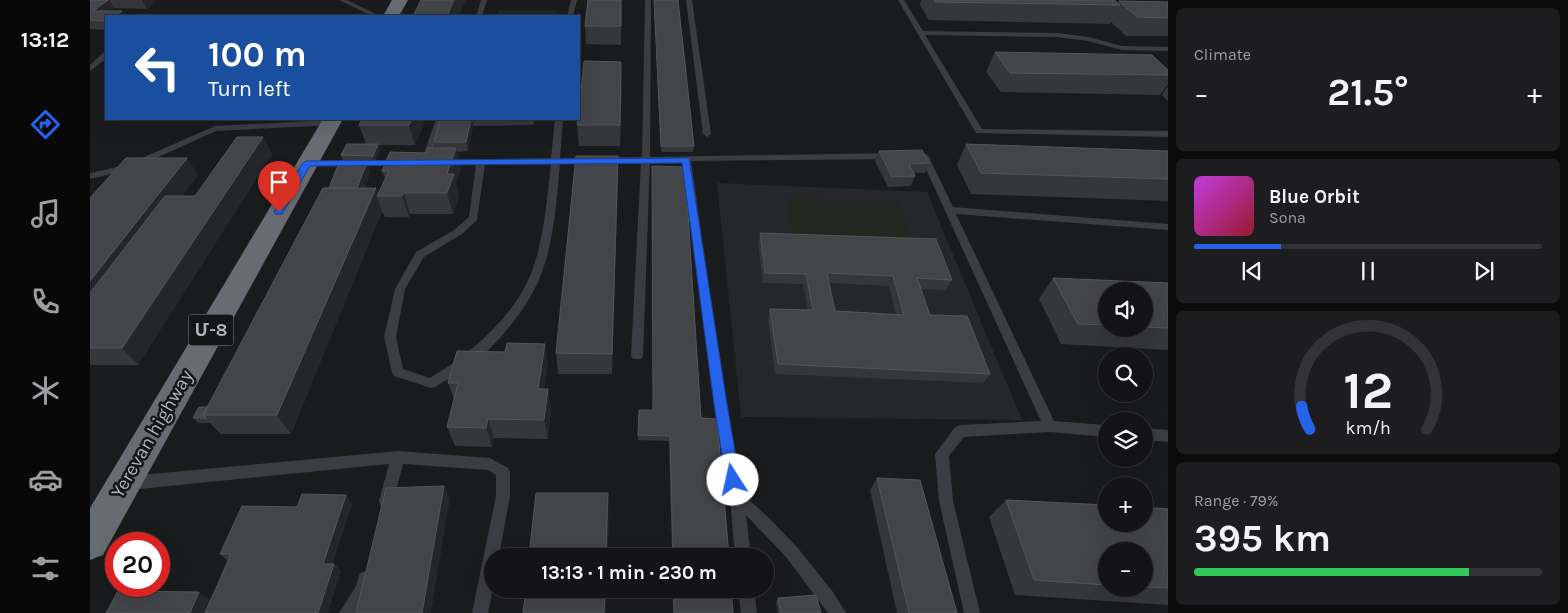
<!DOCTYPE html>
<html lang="en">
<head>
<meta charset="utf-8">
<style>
	:root { --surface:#141416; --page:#1d1d1f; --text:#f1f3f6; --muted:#9d9ea1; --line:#333335; --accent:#2563eb }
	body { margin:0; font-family:Karla,"Noto Sans Armenian",sans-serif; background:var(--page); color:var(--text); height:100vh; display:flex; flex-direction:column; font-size:19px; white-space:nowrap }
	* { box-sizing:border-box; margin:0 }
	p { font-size:16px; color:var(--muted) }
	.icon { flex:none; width:28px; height:28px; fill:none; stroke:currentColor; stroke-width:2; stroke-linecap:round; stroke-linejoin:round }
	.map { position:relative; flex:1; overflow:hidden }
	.panel { display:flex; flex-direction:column; gap:8px; padding:8px; background:#0b0b0c; width:400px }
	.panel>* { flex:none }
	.guide { position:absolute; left:15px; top:15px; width:475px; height:105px; border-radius:0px; box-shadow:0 5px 20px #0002,0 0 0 1px var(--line); background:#1a4fa0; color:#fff; overflow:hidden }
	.controls { position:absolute; left:1008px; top:282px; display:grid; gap:10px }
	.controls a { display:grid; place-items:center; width:55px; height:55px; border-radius:50%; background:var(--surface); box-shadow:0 5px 20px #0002,0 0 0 1px var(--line); font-size:25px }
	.speed { position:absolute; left:15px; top:532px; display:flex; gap:10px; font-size:25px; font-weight:700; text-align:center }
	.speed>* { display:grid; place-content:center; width:65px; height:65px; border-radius:50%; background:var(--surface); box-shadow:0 5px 20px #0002,0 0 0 1px var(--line); line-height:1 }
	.speed .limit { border:8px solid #d22; background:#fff; color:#111 }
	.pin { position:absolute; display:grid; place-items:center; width:42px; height:42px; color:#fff; margin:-51px -21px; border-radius:50% 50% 50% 0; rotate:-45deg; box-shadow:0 0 5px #0007 }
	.pin .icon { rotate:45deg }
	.me { position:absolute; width:55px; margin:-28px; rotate:350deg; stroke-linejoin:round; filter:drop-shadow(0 0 4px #0008) }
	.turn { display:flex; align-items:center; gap:18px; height:105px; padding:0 20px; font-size:22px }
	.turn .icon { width:65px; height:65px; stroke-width:2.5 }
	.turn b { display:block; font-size:35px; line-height:42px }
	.big { font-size:38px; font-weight:700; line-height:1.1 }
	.panel .card { flex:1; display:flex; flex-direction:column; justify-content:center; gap:8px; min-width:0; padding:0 18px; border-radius:8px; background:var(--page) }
	.panel .dial { align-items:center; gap:0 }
	.dial svg { height:130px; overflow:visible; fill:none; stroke:var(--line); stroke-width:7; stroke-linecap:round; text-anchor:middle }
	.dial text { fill:var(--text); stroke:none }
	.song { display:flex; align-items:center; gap:15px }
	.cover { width:60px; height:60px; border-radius:8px; background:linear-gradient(135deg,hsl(290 70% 55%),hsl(350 70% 35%)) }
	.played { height:5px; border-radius:2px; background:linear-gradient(90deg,var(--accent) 25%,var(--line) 25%) }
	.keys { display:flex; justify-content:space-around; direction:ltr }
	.heat { display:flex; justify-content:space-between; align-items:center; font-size:28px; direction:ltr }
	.charge { height:8px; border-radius:4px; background:linear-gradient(90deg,#34c759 79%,var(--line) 0) }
	.trip { position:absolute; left:394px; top:548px; width:290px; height:50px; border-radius:25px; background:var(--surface); box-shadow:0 5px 20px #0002,0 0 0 1px var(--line); font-weight:700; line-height:50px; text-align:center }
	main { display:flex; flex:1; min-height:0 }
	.dock { display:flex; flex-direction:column; width:90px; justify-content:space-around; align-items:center; background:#080809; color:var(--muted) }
	.dock .icon { width:35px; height:35px }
	.dock .selected { color:var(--accent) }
	.dock b { font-size:22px; color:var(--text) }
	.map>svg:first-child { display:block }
	.built { fill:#26272a }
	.green { fill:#202820 }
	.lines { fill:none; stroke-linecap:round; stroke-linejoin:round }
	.lane { fill:#3b3d42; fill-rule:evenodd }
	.highway { fill:#676c73; fill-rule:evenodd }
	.wall { fill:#36373b; fill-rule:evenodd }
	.shaded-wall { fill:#252629 }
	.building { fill:#434549; stroke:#53565b; fill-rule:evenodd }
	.route { fill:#2563eb; stroke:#184099 }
	.labels { text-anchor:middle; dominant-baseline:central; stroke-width:5; stroke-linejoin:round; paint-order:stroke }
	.shield { fill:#151618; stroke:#7f858b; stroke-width:1 }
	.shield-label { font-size:18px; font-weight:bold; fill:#adb4bc }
	.street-label { font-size:19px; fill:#adb4bc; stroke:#151618 }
</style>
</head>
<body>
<main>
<nav class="dock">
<b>13:12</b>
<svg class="icon selected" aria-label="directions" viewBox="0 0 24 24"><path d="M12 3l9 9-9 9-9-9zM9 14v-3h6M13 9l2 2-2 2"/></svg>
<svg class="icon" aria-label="music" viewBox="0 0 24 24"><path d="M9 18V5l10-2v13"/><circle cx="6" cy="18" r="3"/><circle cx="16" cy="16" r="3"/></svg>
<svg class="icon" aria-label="phone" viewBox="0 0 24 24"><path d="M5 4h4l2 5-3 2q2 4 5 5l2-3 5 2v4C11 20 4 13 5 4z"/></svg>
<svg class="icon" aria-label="climate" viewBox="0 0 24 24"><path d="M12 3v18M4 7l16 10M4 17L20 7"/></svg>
<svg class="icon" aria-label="car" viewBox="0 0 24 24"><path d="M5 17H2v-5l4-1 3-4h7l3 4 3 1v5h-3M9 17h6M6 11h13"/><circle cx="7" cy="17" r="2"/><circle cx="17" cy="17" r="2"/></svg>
<svg class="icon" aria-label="filters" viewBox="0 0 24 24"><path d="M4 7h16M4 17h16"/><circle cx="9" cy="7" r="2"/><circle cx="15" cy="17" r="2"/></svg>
</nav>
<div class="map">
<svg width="1078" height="613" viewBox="0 0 1078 613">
	<rect width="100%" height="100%" fill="#1a1b1d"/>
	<path class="built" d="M627 183 837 192 932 420 651 417Z"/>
	<path class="green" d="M409 10H466L465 16H407Z
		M697 198 808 202 824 243 704 239Z"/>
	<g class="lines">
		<path class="lane" d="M249 0H257L290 16H282Z
			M391 0H397L392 16H386Z
			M481 0H487L483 16H477Z
			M555 0H561L560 157 802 153 806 156 802 159 601 161 636 404 653 494 680 519 707 547 743 592 756 613H738L696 557 656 515 661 556H645L640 498 624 404 592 161 560 162 553 356 551 359H543L541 356 551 162 470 163C467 200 464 240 451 275 438 308 406 347 378 367 368 374 356 380 345 387L341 388 304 376 302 372 294 337 305 289 326 252 364 230 379 217 386 164 355 165 351 162 352 160 461 158 465 119H473L470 158 552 157ZM461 163C457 200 454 241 440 276 422 319 379 355 340 378L313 369 306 337 315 289 334 257 372 234 387 220 395 164Z
			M596 0H602L621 134 617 137 613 134Z
			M808 0H814L833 31 967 33 998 37 1032 46 1078 47V51L1032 50 998 41 967 37 835 35 892 129 1078 131V137L886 133Z
			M13 53H16V59L0 71V65Z
			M346 119H354L339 162 338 164H332L331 162Z
			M240 120 244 123 243 125 126 131 42 169 0 179V173L36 165 125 126Z
			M830 152 838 155 863 207 1078 224V230L866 214 964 421 1016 425V437L960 432 874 437 859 456 863 501 890 613H874L849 501 845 454 865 427 870 425 951 421 831 158 826 155Z
			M309 160 313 163 312 165 217 167 213 164 217 161Z
			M1054 428 1078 430V442L1054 440Z
			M308 451 400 458 418 468 420 472V496L409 556H402L403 589 398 613H382L406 496V475L398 470 313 464 303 501 301 506 296 508 291 506 289 501 299 464 40 490 35 488 33 483 35 478 40 476Z
			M276 571 282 573C287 587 274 602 267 613H249L266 586 270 573Z
			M648 589H664L667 613H651Z"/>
		<path class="highway" d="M302 0H318L309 16H293Z
			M233 119H253L13 555 0 560V508Z"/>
	</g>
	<path class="wall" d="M0 0H66V1L57 9 24 8 20 11 16 16V30L0 29Z
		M498 0H532L531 45 496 44 495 26Z
		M564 0 604 146 603 152H571Z
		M831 0H1024L1028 3 1029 1 1078 2V36H1036L1021 22 1020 24 839 20 830 5Z
		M905 52 1078 70V84L1070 95 911 92 896 72Z
		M532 81 530 146H489L487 125Z
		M1078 86V101L1072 95Z
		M272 119H336L325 145H288L290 150 285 161H253L251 155 276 144 269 125Z
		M350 119H445L444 125 383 126 378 151 367 152 371 169 366 183 369 195 363 214H320L319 217H295L292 211 201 434H131L120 423H108L103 418 117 407 239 188 277 162 280 172 275 188H286L288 194 295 179 292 171 336 153 345 148 344 142Z
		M876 144 1078 151V201L881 194 867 165Z
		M789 151 839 163 835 173H824L825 176 821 186 798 187 785 161Z
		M182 154 48 365H0V198L97 158 108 175 92 196H105Z
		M528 156V177L522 374H468L466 353Z
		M670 233 862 280 856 290 831 289 840 315 900 374 893 383 685 374 678 319 680 309 718 310 713 284 673 283 668 243ZM739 283 799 286 806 314 745 311Z
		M963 278 1078 283V350L971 344 949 299ZM1016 291H1054V329H1016Z
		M458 364 454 389 461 409 458 439 404 438 402 447 365 446 357 427 364 399 358 383Z
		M549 410 611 418 639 556H582L579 441 548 440Z
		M787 478 867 613H807L780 490Z
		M256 495 262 504 242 564H244L251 571 121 600 138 561 130 554 207 507Z
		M916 500 1078 509V605L925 595 899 517ZM1016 551H1054V589H1016Z
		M688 598 731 613H688L686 602Z"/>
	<path class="shaded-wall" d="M18 0H19L24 8 8 19 3 11Z
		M52 0H66V1L57 9Z
		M364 0H376L369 16H357Z
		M531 0H532L531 45Z
		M32 11 35 16H25Z
		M531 62 532 81 530 146V125Z
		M322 119H336L325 145 319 125Z
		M381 119H382L383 126 378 151 376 142Z
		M173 137 182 154 48 365 32 348Z
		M288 144 290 150 285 161 283 156Z
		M366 148 371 169 366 183 369 195 363 214 357 193V174Z
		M528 156V177L522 374V354Z
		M97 158 108 175 0 318V281Z
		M277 162 280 172 271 199 267 189Z
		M286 188 289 196H287L292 211 201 434 187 415Z
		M314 193 320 214 319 217 312 196Z
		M455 344 458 364 452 409 448 389Z
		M458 389 461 409 458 439 454 420Z
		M398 419 404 438 402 447 396 428Z
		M354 486 360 498 341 613H332Z
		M518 493 519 511 518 556H516Z
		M256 495 262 504 240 571 233 564Z
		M244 564 251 571 238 613H228Z
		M515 589H517L516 613H514Z
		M109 592 130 606 128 613H100Z"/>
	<path class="building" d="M0 0H18L3 11H32L25 16H16V21L0 20Z
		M331 0H364L357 16H323Z
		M498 0H531V26H495Z
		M564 0H588L604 146H571Z
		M844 0H1024L1030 5 845 2Z
		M1029 1 1078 2V18L1047 17Z
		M905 52 1062 55 1078 70V75L920 73Z
		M494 61 531 62 530 125H487L488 119H489V112Z
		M272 119H322L319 125H269Z
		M350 119H381L376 142H344Z
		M147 137H173L32 348H0V293L75 196H105Z
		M257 144H288L283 156 251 155Z
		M876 144 1078 151V179L891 173Z
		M338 148H366L357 174H364L357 193H314L312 196H287L299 171H292L300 152 336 153Z
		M832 150 839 163 819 164 825 176 802 177 789 151Z
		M486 156H528L522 354 466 353Z
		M36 158H97L0 281V198Z
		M277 162 267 188H239L249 163Z
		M562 166 595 167 611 418 627 419 639 556H583L580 436 548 435 549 410H563Z
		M233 188H286L187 415H113Z
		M670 233 846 239 862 280 827 278 840 315 877 316 900 374 688 364 680 309 723 310 716 274 675 273ZM737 273 803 276 814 315 745 311Z
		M963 278 1078 283V328L1054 327V291H1016V325L988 324Z
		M417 343 455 344 448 389H458L454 420 398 419 396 428 357 427 368 383H358L367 351 415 352Z
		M109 407H117L113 415 116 418H103Z
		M787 478 830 480 867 613H819Z
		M354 486 332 613H266L296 488Z
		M446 493H518L516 556H439Z
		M212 494 256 495 233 564H244L228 613H115L141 554H130L152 506 207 507Z
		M916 500 1016 505V524H1054V507L1078 509V588L1054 587V551H1016V585L944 580Z
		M436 589H515L514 613H433Z
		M583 589H641L643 613H584Z
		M28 591 109 592 100 613H16Z
		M726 595 731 613H691L688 598Z"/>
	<path class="route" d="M599 158 637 404 650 480 648 484 643 486 638 484 636 480 624 404 592 163 220 166 192 214H185L184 212 212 164 216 161Z"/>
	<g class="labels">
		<rect class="shield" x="98.5" y="314.5" width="45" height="31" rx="4"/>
		<g class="shield-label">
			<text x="121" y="330">Մ-8</text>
		</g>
		<g class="street-label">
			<text transform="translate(62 434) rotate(-60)">Yerevan highway</text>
		</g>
	</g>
</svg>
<div class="controls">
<a><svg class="icon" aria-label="sound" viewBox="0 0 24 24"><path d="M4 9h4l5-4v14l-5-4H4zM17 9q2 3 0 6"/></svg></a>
<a><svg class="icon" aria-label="search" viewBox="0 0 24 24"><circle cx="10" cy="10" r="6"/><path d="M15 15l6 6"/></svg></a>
<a><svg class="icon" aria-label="layers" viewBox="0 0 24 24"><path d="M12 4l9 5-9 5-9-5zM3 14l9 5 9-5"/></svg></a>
<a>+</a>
<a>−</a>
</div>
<div class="speed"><div class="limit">20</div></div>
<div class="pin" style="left:189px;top:212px;background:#d93025"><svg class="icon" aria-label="arrive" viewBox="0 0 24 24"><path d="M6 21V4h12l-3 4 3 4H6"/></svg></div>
<svg class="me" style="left:643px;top:480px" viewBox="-20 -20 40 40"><circle r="19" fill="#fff"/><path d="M0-13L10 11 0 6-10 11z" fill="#2563eb"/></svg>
<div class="trip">13:13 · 1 min · 230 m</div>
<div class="guide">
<div class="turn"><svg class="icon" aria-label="left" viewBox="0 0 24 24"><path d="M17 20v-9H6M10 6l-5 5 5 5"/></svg><div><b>100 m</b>Turn left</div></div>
</div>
</div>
<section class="panel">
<div class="card"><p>Climate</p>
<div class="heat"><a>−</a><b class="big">21.5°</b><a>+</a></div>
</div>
<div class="card">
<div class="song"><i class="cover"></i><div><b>Blue Orbit</b><p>Sona</p></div></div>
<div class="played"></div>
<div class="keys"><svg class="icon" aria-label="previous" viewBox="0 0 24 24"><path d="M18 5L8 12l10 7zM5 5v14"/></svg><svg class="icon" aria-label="pause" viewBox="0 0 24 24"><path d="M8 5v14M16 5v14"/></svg><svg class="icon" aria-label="next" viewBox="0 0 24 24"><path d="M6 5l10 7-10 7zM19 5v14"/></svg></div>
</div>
<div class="card dial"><svg viewBox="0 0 100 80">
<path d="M14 69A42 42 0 1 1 86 69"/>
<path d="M14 69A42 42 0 0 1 9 55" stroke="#2563eb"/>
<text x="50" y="56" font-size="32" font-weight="700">12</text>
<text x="50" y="72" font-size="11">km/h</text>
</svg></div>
<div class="card"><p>Range · 79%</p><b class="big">395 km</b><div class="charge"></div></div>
</section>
</main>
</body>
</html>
